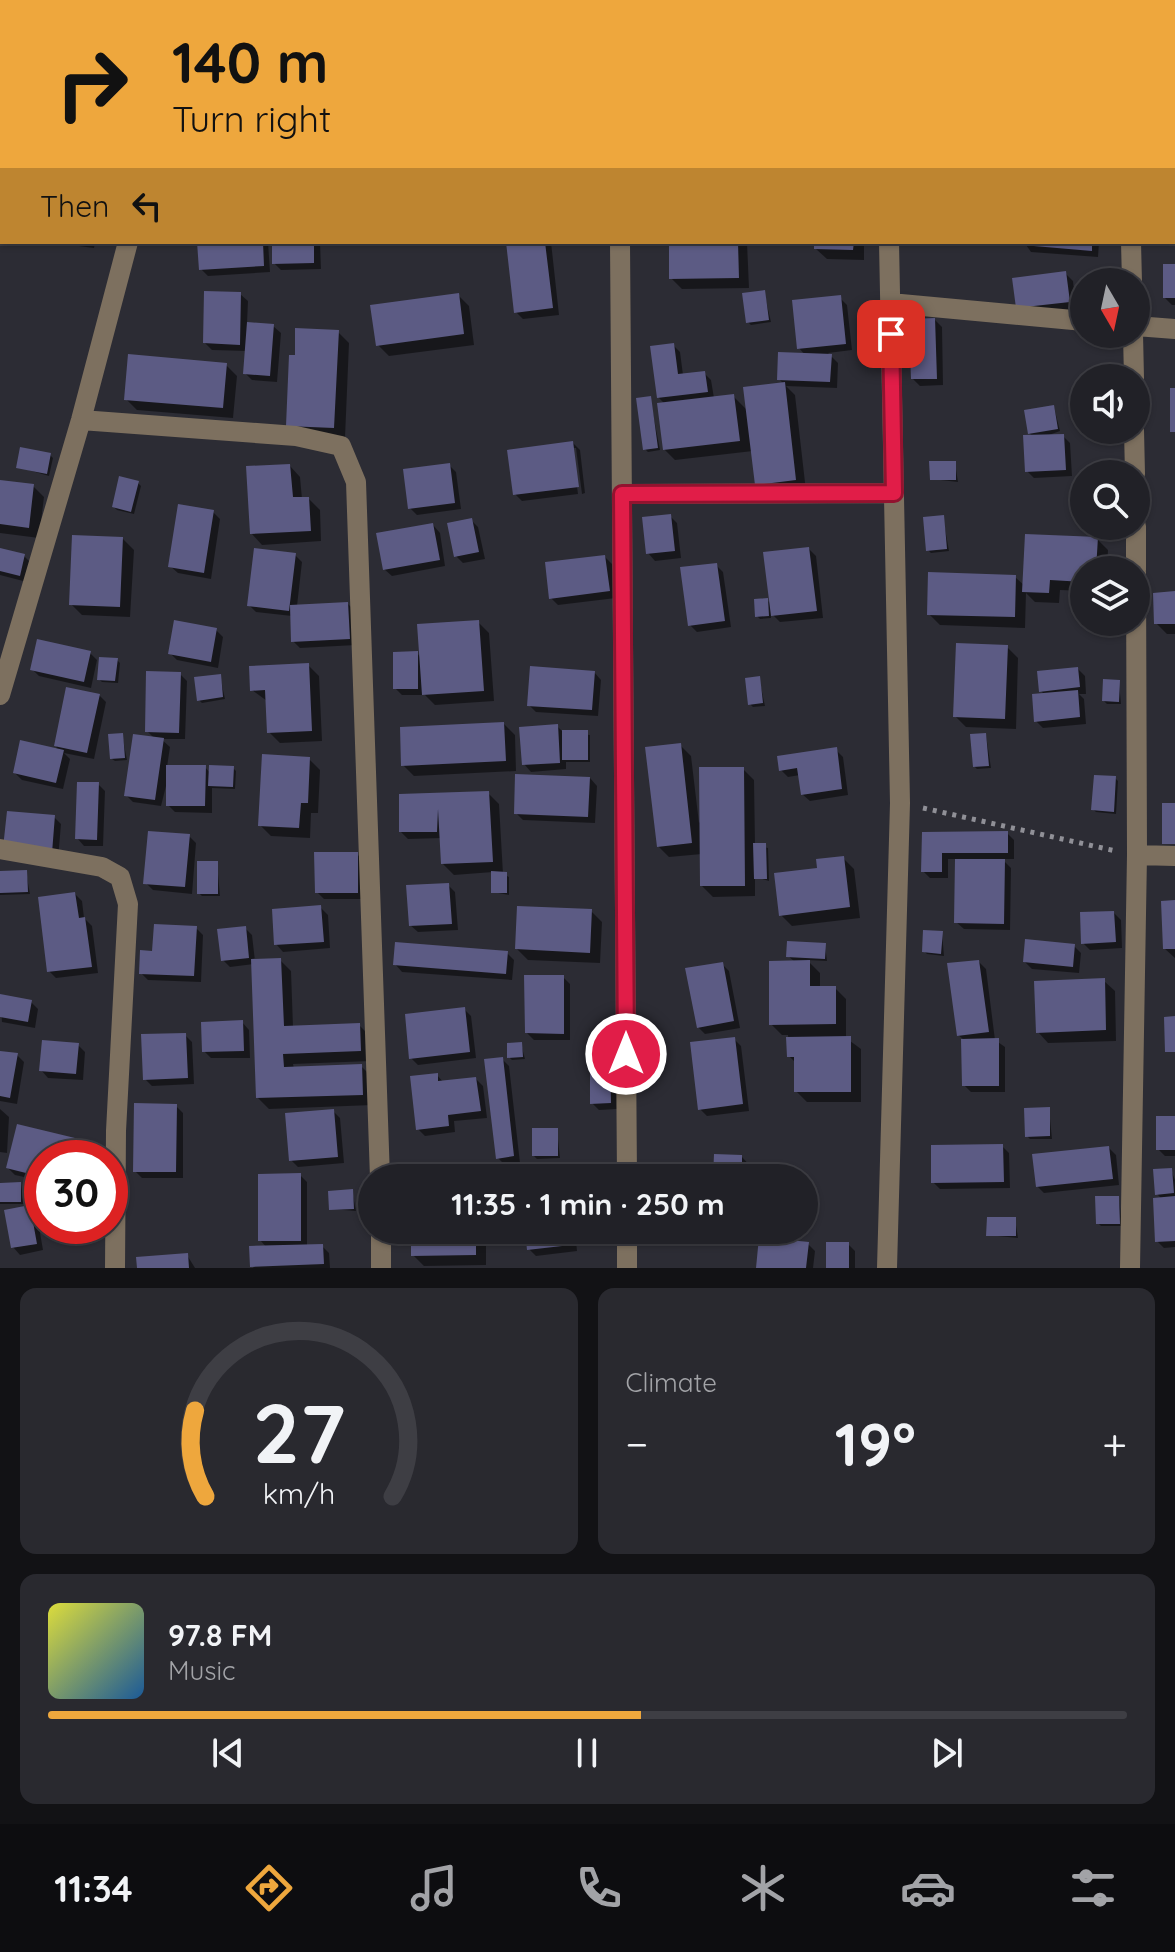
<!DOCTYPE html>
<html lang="en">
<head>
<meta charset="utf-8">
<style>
	:root { --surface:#212127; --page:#29292f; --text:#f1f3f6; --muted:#a2a3a7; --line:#3e3e44; --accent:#eea73d }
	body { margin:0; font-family:Quicksand,sans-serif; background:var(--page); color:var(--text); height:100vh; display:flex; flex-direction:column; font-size:30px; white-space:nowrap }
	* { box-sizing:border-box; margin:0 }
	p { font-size:26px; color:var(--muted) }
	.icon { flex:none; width:44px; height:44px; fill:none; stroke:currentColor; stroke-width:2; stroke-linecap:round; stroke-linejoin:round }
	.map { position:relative; height:1268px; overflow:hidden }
	.details { display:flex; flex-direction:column; gap:20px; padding:20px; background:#121215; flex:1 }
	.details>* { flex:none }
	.top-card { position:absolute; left:0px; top:0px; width:1176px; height:244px; box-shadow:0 2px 6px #0004,0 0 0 2px var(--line); background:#eea73d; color:#111; overflow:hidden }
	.needle { width:52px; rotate:171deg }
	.buttons { position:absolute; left:1070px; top:268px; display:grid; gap:16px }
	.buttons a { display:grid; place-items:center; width:80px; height:80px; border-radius:50%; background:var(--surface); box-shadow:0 2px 6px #0004,0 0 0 2px var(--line); font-size:40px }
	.speed { position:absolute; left:24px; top:1140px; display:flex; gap:16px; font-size:40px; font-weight:700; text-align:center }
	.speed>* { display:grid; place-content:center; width:104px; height:104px; border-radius:50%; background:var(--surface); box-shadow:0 2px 6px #0004,0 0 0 2px var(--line); line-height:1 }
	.speed .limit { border:12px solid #d22; background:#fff; color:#111 }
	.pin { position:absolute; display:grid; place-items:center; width:68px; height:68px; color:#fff; margin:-34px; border-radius:16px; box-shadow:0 4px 12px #0006 }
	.me { position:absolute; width:88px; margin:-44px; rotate:0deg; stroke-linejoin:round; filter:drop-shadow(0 0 6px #0008) }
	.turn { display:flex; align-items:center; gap:28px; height:168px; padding:0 40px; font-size:36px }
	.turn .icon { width:104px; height:104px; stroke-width:2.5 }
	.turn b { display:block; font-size:56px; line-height:68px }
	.then { display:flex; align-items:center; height:76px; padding:0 40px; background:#0003; gap:16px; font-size:30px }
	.big { font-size:60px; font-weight:800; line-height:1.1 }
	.details .tile { flex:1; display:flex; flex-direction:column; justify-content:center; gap:12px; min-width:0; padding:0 28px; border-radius:16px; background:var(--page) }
	.details .dial { align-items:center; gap:0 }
	.dial svg { height:208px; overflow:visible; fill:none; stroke:var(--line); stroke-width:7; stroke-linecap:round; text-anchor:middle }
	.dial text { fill:var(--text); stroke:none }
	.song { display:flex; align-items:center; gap:24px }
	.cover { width:96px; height:96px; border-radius:12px; background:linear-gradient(135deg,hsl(60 70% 55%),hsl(210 70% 35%)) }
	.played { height:8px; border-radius:4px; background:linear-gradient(90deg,var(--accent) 55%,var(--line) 55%) }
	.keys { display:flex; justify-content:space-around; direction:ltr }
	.heat { display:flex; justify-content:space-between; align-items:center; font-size:44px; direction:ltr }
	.details .tiles { flex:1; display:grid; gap:20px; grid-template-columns:1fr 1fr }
	.tile:last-child { grid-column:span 2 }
	.trip { position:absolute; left:358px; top:1164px; width:460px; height:80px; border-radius:40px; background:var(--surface); box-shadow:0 2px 6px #0004,0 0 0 2px var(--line); font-weight:800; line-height:80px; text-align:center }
	.tab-bar { display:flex; height:128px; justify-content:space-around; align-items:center; background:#0d0d10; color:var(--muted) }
	.tab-bar .icon { width:56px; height:56px }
	.tab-bar .selected { color:var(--accent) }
	.tab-bar b { font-size:36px; color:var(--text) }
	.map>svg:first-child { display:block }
	.shadow { fill:#0007 }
	.building { fill:#5c5b84 }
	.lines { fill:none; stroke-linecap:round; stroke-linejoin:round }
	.path { stroke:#909097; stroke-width:5; stroke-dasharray:4 6; stroke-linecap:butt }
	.minor { stroke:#7d705f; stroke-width:20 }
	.route-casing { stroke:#92132f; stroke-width:20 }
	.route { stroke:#e11d48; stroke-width:14 }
</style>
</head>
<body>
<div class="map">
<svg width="1175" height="1268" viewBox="0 0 1175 1268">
	<rect width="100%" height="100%" fill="#2c2c34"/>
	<path class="shadow" d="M60 0H122L60 2Z
		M303 0H344L346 2H303Z
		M520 0H572L573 2H520Z
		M590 0H620L621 2H590Z
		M642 0H682V2H643Z
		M779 0H860V2H779Z
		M1038 0H1085V2Z
		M1158 0H1175V27L1174 2Z
		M0 67H2V146H0Z
		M0 162H2V208H0Z
		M48 242H95L94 248Z
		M199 242H268L270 272 208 276 201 269Z
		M274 242H320L321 269 281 270 274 263Z
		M508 242H551L559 315 523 319 516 312Z
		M671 242H747L749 288 682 289 671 278Z
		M816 242H864V260L827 259 816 249Z
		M1024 242H1099L1098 257 1031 252Z
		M1175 266V305H1172L1165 298Z
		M1066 274 1073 281 1076 309 1024 314 1017 307Z
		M764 292 771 322 751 325 748 322Z
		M240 294 248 301 247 324 273 326 281 333 277 382 252 380 245 373 247 351 212 350 205 343Z
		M458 295 469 306 474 345 389 356 378 345Z
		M840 298 847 305 852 350 828 353 838 363 837 388 786 386 795 395 806 491 767 495 753 451 675 460 664 449 665 404 659 398 673 345 680 352 683 375 704 373 711 380 714 398 733 396 748 411 784 384 779 379 805 355 799 348Z
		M935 320 942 327 943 385 920 386 913 379Z
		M338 332 349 343 345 438 299 436 296 358Z
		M226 365 237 376 233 418 137 410 126 399Z
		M650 398 660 450 648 452 645 449Z
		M1054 407 1060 431 1046 436H1063L1070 443 1072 476 1034 478 1027 471 1034 437 1029 433Z
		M573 443 580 450 585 493 582 494 576 448H572L578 494 522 501 515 494Z
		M50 455 53 458 49 476 18 467Z
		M955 463 958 482 932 479Z
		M449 465 456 472 461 509 417 515 410 508Z
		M290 466 300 477 302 499H309L320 510 321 541 262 545 252 534Z
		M0 482 33 486 44 497 39 538 0 533Z
		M138 483 141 486 134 514 117 510 114 507Z
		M213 512 220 519 211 579 178 573 170 566Z
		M670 516 677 523 681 558 655 561 648 553Z
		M943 517 949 551 931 553 928 550Z
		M471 520 478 527 485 559 463 563 456 556Z
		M433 525 440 533 445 566 392 576 384 569Z
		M123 539 134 550 130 617 82 615 71 604Z
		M1097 539 1108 550 1107 570H1084V591L1060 590 1059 603 1035 602 1026 593 1025 628 940 625 929 614 1015 577 1025 586Z
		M809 549 816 556 823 618 780 622 771 613V618L760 619 757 616 767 600 772 605Z
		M0 550 24 556 31 563 27 582 0 575Z
		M295 555 302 562 297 606 348 604 355 611 356 645 300 648 293 641 292 616 256 612 249 605Z
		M605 557 612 564 616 598 558 605 551 598Z
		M716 565 723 572 731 627 697 632 690 625Z
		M1175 593V634H1167L1156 623Z
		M478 622 489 633 494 701 435 705 425 695H402L395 688 417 653 421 658Z
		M216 630 223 637 218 668 177 660 170 653Z
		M1007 647 1018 658 1016 729 966 727 955 716Z
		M90 653 97 660 91 688 39 676 32 669Z
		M117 660 120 663 118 683 102 682 99 679Z
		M308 665 319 676 322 741 280 743 269 732 267 701 252 690Z
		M1078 669 1085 676 1086 694H1079L1084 699 1086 724 1043 728 1036 721 1045 695 1041 691Z
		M594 672 601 680 598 716 536 712 529 705Z
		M180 674 187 681 185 739H161L170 747 167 767H205L210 773 233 768 236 771 235 789 212 788V813L175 812 168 805V778L161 806 133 802 126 795 155 739 147 731Z
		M220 676 225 699 202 703 199 700Z
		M759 678 765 706 753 707 750 704Z
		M1119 682 1121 704H1107L1104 701Z
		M68 690 99 695 106 702 94 759 64 753 70 759 63 789 22 780 15 773 56 750Z
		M504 724 515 735 516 771 414 776 403 765Z
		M557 726 563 732 590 735V762H566V769L531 772 524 764Z
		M122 735 127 760 115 761 112 759Z
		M986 735 991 768 977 769 974 766Z
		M680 745 691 756 699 823 743 769 754 780 755 845 768 848 769 881 755 877V896L713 897 702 886V854L669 857 658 846Z
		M836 750 843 757 848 795 810 801 802 794 800 775 788 777 781 770Z
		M309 759 320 770 318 813H311L310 838 271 836 260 825Z
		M590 778 597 786 595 823 523 820 516 813Z
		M1115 778 1118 781 1116 814 1096 812 1093 809Z
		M98 784 105 791 103 846H84L77 838Z
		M488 793 499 804 503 874 509 877V895L493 892V872L454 875 443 864 442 838 408 839 401 832V796Z
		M54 817 61 824 58 859 13 855Z
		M1007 833 1014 840V859H1002L1011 868 1010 930 964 929 956 922 957 859H948V878H930L923 871 924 834Z
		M189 836 196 843 192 894 153 890 146 883Z
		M357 854 364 861V899H324L317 892Z
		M843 858 854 869 860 918 792 926 781 915 819 870Z
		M217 863 220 896H202L199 893Z
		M26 872 30 894 0 895V873Z
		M448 885 455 892 458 930 418 932 410 925Z
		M75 894 82 901 84 918 92 926 98 973 56 978 49 971Z
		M1175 902V958L1165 949Z
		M321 908 328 915 330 948 283 952 276 944Z
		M591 911 602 922 600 963 528 960 517 949Z
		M1114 913 1121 920 1122 948 1090 950 1083 943Z
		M196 928 203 935 201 982 148 980 141 973 154 953Z
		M245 928 252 935 255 961 280 960 291 971 293 1027 359 1025 370 1036 371 1061 293 1064 294 1069 361 1066 372 1077 373 1105 269 1109 258 1098 254 964 230 967 223 960Z
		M942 933 944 956 927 954 924 951Z
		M825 945 827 961 807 960 820 973V988H835L846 999V1038L861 1049V1102H807L796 1091V1063L789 1056 788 1035H782L771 1024 795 962 788 956Z
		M1074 946 1081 953 1079 973 1032 969 1025 962Z
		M507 953 514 960 512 980 402 972 395 964Z
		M979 962 986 969 995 1040 1005 1047V1092H971L964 1085 963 1039 958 1035Z
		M722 964 729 971 740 1028 705 1034 698 1027Z
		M563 977 570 984V1040H534L527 1033Z
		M1104 981 1115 991 1116 1041 1048 1043 1038 1032Z
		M0 996 31 1002 38 1009 35 1028 2 1022Z
		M464 1009 471 1016 476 1058 418 1065 411 1058Z
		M242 1022 249 1030 250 1058H211L204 1051Z
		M185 1035 192 1042 194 1084 152 1086 145 1079Z
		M734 1039 741 1046 749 1111 707 1116 700 1109Z
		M521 1044 525 1059 512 1060 509 1057Z
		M78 1045 85 1052 83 1080 48 1078 41 1070Z
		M0 1053 17 1055 24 1062 17 1104 0 1101Z
		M610 1054 617 1061V1109L599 1110 592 1103Z
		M502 1059 509 1066 520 1163 505 1165 498 1158Z
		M437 1075 444 1083 476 1079 483 1086 487 1118 454 1121 455 1132 425 1136 418 1129Z
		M176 1106 183 1113V1178H142L135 1171Z
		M0 1109 9 1117 7 1153 0 1152Z
		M1049 1109 1052 1139H1030L1027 1136Z
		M333 1111 340 1118 344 1163 298 1167 291 1160Z
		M1175 1118V1156H1165L1158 1149Z
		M557 1130 560 1158 537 1159 534 1156Z
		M74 1140 81 1147 79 1158H42V1181L15 1175 8 1168Z
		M1002 1146 1009 1153 1010 1188 940 1189 933 1182Z
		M1109 1148 1116 1155 1119 1185 1044 1193 1037 1186Z
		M742 1157 752 1168V1178H715Z
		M1171 1170 1175 1180V1247L1164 1248 1157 1241 1162 1199 1157 1194Z
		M300 1175 307 1182V1246H322L329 1253 330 1268H253L267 1248 260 1240Z
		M21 1184 24 1204H0V1185Z
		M352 1191 356 1211 331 1209Z
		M1119 1198 1122 1226H1101L1098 1223Z
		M30 1207 37 1215 43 1250 20 1255 13 1247Z
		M1015 1219 1018 1238 988 1235Z
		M413 1230H486V1265L424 1266 413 1255Z
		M527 1230H575L577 1251 536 1256 529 1249Z
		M679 1230H751L750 1237 683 1235Z
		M808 1244 815 1251 813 1268H758Z
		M848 1244 855 1251V1268H828Z
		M187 1255 195 1268H139Z"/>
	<path class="building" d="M197 242H263L264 266 199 270Z
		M272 242H314V263L272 264Z
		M506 242H545L553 308 514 313Z
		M669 242H738L739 278 669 279Z
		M814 242H854L853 250 814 249Z
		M1022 242H1092V251L1022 245Z
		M1163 264H1175V298H1163Z
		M1066 271 1070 302 1016 308 1012 278Z
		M765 290 769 320 746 323 742 293Z
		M204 291 241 292 240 345 203 343Z
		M459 293 464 334 376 346 370 305Z
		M841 295 846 344 797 349 792 300Z
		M935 318 937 379H911L909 319Z
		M247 322 274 324 270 376 243 374Z
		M295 328 339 330 334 428 286 426 289 355H295Z
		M674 343 678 374 705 371 708 392 657 398 650 346Z
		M778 352 832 354 830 382 777 380Z
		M128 354 227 363 223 408 124 400Z
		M785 382 796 480 755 485 743 387Z
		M1170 388H1175V432H1170Z
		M734 394 740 441 663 450 657 403Z
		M651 396 658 448 643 450 636 398Z
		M1054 405 1058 429 1028 434 1024 410Z
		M1064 434 1066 470 1025 472 1023 435Z
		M573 441 579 487 513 495 507 450Z
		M20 447 51 453 47 474 16 468Z
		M929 461H956V480H930Z
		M450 463 455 503 408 509 403 469Z
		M290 464 293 497H309L311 531 250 534 246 466Z
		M119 476 139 481 131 512 112 507Z
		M0 480 34 484 29 528 0 524Z
		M178 504 214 510 204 573 168 567Z
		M671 514 675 551 646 554 642 517Z
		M944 515 947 549 926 551 923 517Z
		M472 518 479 552 454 557 447 523Z
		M433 523 440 560 383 570 376 533Z
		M1025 534 1098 537 1096 570H1084V582L1050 580 1049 593 1022 592Z
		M72 535 123 537 120 607 69 605Z
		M809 547 817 611 771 616 763 552Z
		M0 548 25 554 20 576 0 571Z
		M254 548 296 553 289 611 247 606Z
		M605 555 610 591 549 599 545 562Z
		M717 563 725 621 688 626 680 567Z
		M928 572 1016 575 1015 617 927 615Z
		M1175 591V624H1154L1153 593Z
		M768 598 769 616 755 617 754 599Z
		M348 602 350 639 291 642 290 605Z
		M174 620 217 628 211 662 168 654Z
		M479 620 484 691 422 695 417 624Z
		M37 639 91 651 84 682 30 670Z
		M956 643 1008 645 1005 719 953 717Z
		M418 651V689H393V652Z
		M99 657 118 658 115 681 97 680Z
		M309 663 312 731 267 733 265 690 250 691 249 666Z
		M530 666 595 671 592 710 527 706Z
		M1078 667 1080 687 1039 692 1037 671Z
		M146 671 181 672 179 733 145 732Z
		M221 674 223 697 197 701 194 677Z
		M760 676 763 703 748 705 745 678Z
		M1103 679 1120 680 1119 702 1102 701Z
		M66 687 100 694 87 753 54 746Z
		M1078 690 1080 717 1034 722 1032 694Z
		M504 722 506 761 401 766 400 727Z
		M558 724 560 763 522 765 519 727Z
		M562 730H588V760H562Z
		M123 733 125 758 110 759 108 734Z
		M986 733 989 766 973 767 970 734Z
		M133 734 164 738 155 800 124 796Z
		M20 740 64 750 56 783 13 773Z
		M681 743 692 843 657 847 645 747Z
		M837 747 842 789 801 795 797 768 779 771 777 756Z
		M262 754 310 757 308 803H301L299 828 258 826Z
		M166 765H206L205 806H166Z
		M209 765 234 766 233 787 208 786Z
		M699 767H744L745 886H700Z
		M515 774 590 777 588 817 514 814Z
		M1094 775 1116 776 1114 812 1091 810Z
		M77 782H99L97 840 75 839Z
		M489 791 493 862 441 864 438 809 437 832H399V794Z
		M1162 803H1175V844H1162Z
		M7 811 55 815 52 853 3 848Z
		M148 831 190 834 185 887 143 884Z
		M1008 831V853H942V872H921L922 832Z
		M753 843H766L767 879H754Z
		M314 852H358V893H315Z
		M844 856 850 907 779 916 774 873 817 868 816 859Z
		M955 859H1005L1004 924 954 923Z
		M197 861H218V894H197Z
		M27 870 28 892 0 893V871Z
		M491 871 507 872V893H491Z
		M449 883 452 924 409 926 406 885Z
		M75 892 79 918 85 917 92 967 47 972 38 897Z
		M1175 900V949H1163L1161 901Z
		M321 905 324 942 274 945 272 909Z
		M517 906 592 909 590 953 515 949Z
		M1114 911 1116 942 1081 944 1080 912Z
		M154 924 197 926 194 976 139 974 140 950 152 951Z
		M246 926 249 958 221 961 217 929Z
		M923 930 943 931 941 954 922 952Z
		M1025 939 1075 944 1073 967 1023 962Z
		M787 941 826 943 825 959 786 957Z
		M395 942 508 951 506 974 393 965Z
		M281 958 284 1026 360 1023 361 1051 283 1054 284 1067 362 1064 363 1095 256 1098 251 959Z
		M810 960V986H836V1024L769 1025V961Z
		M979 960 989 1032 957 1036 947 963Z
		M723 962 734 1021 697 1028 685 968Z
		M524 975H564V1034L525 1033Z
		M1105 978 1106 1030 1036 1033 1034 981Z
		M0 994 32 1000 28 1022 0 1017Z
		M465 1007 470 1052 409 1059 405 1014Z
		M1175 1016V1052H1165L1164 1017Z
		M243 1020 244 1051 202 1052 201 1022Z
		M186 1033 188 1078 143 1080 141 1034Z
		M851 1036V1092H794V1057H787L786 1037Z
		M735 1037 743 1104 698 1110 690 1042Z
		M999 1038V1086H962L961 1039Z
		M42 1040 79 1043 76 1074 39 1071Z
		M522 1042 523 1057 507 1058V1043Z
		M0 1051 18 1053 10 1098 0 1096Z
		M590 1052H610L611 1103 590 1104Z
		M503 1057 514 1156 496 1159 484 1059Z
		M438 1073V1081L476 1077 481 1111 448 1115 449 1126 416 1130 410 1076Z
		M134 1103 177 1104 176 1172H133Z
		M1050 1107V1136L1025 1137 1024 1108Z
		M334 1109 338 1157 289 1161 285 1113Z
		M1156 1116H1175V1150H1156Z
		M17 1124 75 1138 71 1158H42V1177L6 1168Z
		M532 1128H558V1156H532Z
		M1003 1144 1004 1182 931 1183V1145Z
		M1109 1146 1113 1179 1036 1187 1032 1154Z
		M714 1154 742 1155V1178H713Z
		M1172 1168 1174 1193 1155 1195 1153 1169Z
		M301 1173V1241H258V1174Z
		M21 1182V1202H0V1183Z
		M353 1189 354 1209 329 1210 328 1191Z
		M1095 1196H1119L1120 1224H1096Z
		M1175 1196V1241L1155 1242 1153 1198Z
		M30 1205 37 1244 11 1248 4 1210Z
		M987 1217H1016V1236H986Z
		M411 1230H476V1255L411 1256Z
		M525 1230H569L571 1245 527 1250Z
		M759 1237 809 1242 806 1268H756Z
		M826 1242H849V1268H826Z
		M323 1244 324 1264 250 1267 249 1246Z
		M188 1253 189 1268H137L136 1257Z"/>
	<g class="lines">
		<path class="path" d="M923 808 1116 851"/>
		<path class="minor" d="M626 0V2
			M172 2 173 0
			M888 2V0
			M1129 2V0
			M620 242 627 1178
			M1131 242 1132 282
			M890 303 1084 321
			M1136 326 1175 329
			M1133 334 1134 378
			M81 420 296 436 341 446 356 482 380 1178
			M1134 430 1135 474
			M622 494 894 493
			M1136 526V570
			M0 695 81 420 128 242
			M0 849 102 867 120 877 128 904 116 1131 115 1268
			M1137 855 1175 856
			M381 1230V1268
			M627 1230V1268
			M887 1268 900 803 889 242
			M1130 1268 1137 855 1136 572"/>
	</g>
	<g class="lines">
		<defs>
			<path id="route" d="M626 1054 622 494 894 493 891 334"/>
		</defs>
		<use href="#route" class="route-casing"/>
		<use href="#route" class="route"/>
	</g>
</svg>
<div class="buttons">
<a><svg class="needle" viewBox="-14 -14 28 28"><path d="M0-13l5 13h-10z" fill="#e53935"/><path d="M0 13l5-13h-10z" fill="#a2a3a7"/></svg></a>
<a><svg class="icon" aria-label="sound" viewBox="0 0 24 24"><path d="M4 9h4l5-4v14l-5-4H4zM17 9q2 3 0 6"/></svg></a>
<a><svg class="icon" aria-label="search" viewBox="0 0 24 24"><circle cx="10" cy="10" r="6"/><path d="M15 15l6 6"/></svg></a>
<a><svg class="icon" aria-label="layers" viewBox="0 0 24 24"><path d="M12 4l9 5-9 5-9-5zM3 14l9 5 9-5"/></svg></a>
</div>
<div class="speed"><div class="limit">30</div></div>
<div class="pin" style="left:891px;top:334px;background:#d93025"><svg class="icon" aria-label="arrive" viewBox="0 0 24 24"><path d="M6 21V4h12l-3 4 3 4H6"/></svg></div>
<svg class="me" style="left:626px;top:1054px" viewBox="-20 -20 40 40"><circle r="17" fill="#e11d48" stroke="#fff" stroke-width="3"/><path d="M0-11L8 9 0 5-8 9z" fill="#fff"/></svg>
<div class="trip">11:35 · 1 min · 250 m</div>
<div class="top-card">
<div class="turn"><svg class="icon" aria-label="right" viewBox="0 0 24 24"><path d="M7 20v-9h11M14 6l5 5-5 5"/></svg><div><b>140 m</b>Turn right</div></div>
<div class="then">Then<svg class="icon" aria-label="left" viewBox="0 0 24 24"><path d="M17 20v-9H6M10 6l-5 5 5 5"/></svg></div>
</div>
</div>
<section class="details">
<div class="tiles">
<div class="tile dial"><svg viewBox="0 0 100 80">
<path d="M14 69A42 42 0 1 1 86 69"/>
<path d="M14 69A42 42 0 0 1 10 36" stroke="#eea73d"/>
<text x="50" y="56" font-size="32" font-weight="700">27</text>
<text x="50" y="72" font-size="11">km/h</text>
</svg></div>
<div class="tile"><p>Climate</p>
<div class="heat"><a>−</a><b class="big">19°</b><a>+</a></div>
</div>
<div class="tile">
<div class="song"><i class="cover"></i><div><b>97.8 FM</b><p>Music</p></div></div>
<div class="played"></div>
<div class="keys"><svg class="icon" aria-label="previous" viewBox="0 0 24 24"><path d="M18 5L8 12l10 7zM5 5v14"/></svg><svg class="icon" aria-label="pause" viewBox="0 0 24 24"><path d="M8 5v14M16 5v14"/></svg><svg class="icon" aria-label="next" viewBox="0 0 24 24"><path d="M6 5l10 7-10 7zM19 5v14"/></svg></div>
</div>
</div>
</section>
<nav class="tab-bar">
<b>11:34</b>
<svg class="icon selected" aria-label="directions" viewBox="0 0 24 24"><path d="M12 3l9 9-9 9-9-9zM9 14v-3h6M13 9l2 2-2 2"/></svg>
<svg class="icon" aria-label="music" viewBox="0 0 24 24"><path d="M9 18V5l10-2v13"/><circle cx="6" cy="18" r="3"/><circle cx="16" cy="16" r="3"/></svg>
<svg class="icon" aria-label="phone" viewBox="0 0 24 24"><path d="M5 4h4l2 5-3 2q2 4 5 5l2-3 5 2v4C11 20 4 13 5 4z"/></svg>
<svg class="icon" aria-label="climate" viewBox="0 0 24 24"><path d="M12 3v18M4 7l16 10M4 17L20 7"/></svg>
<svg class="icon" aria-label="car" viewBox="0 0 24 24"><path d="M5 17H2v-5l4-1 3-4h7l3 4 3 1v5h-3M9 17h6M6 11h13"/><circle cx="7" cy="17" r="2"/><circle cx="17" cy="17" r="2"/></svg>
<svg class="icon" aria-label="filters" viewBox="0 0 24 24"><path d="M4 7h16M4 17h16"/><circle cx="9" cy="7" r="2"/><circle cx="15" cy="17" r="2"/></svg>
</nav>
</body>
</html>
